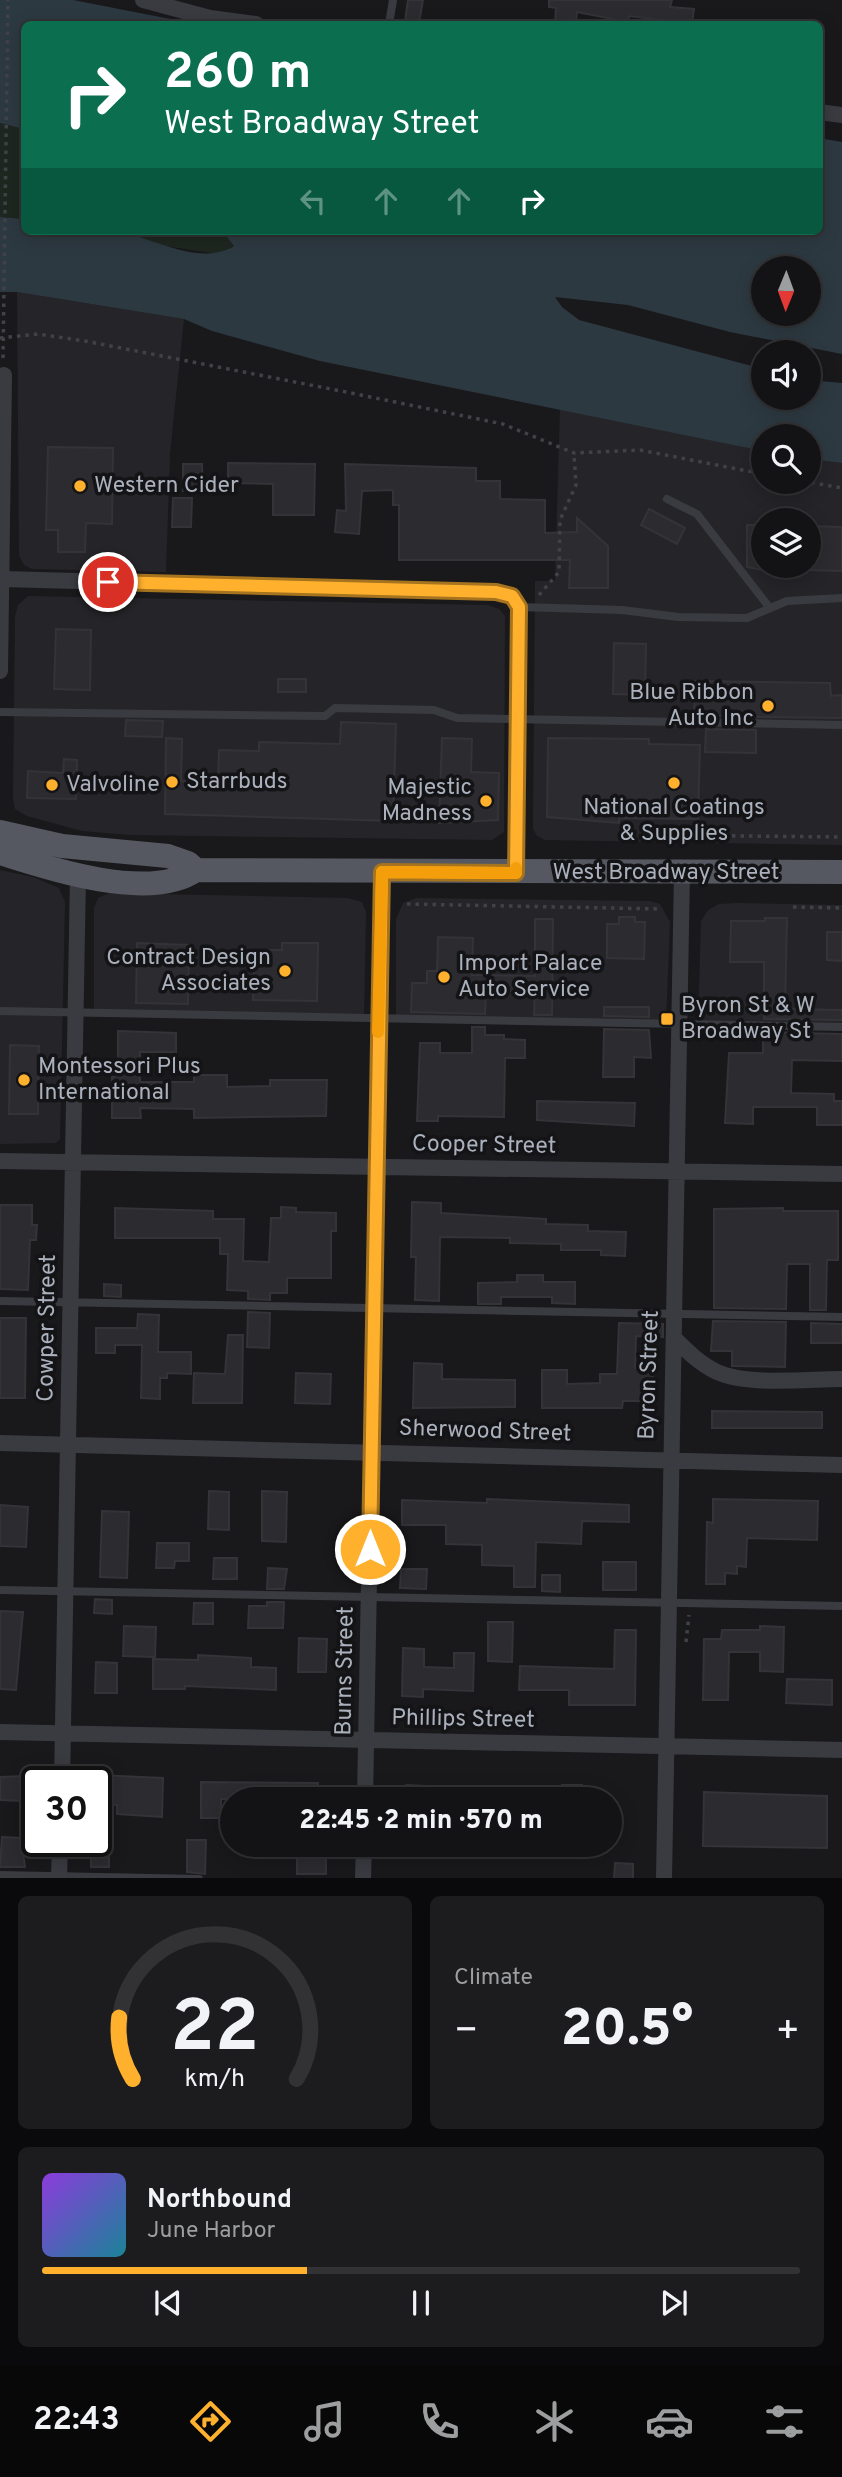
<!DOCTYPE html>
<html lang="en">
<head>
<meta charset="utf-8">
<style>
	:root { --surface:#131315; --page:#1c1c1e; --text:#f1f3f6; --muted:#9d9ea0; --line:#323234; --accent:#ffb12e }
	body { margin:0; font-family:Overpass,sans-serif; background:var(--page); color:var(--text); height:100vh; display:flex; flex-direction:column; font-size:26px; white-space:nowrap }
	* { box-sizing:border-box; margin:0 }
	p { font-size:23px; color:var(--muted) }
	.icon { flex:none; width:38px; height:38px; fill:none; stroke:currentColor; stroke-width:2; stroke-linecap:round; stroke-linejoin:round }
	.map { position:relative; height:1878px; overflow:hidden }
	.panel { display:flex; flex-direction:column; gap:18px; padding:18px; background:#0a0a0c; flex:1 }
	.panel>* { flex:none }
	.banner { position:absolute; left:21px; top:21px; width:802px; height:214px; border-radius:10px; box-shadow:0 4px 18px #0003,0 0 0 2px var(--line); background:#0b6e4f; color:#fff; overflow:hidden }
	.needle { width:46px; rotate:181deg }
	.tools { position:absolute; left:751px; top:256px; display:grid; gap:14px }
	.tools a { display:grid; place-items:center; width:70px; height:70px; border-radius:50%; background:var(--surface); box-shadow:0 4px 18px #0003,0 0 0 2px var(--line); font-size:35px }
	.speed { position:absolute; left:21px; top:1766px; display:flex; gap:14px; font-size:35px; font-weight:700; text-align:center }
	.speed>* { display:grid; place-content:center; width:91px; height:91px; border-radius:50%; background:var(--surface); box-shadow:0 4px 18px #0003,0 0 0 2px var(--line); line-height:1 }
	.speed .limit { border:4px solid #111; border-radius:10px; background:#fff; color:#111 }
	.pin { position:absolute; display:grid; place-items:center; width:60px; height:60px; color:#fff; margin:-30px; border:4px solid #fff; border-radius:50%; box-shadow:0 2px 7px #0007 }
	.me { position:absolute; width:77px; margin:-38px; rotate:0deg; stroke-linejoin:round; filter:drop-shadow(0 0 5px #0008) }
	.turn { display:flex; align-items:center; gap:24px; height:147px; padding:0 28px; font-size:32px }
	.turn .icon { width:91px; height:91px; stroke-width:2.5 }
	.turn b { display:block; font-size:49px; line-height:60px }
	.lanes { display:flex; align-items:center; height:66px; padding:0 28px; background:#0003; justify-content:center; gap:35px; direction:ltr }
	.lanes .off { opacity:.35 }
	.big { font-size:52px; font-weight:800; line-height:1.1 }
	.panel .card { flex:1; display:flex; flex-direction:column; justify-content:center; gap:10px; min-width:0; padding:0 24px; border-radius:10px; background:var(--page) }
	.panel .dial { align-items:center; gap:0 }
	.dial svg { height:182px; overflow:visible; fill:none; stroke:var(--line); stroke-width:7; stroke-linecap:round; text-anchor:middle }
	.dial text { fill:var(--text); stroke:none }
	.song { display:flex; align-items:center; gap:21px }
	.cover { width:84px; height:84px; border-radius:10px; background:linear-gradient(135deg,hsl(270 70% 55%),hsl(190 70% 35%)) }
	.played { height:7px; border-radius:4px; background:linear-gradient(90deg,var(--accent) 35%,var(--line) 35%) }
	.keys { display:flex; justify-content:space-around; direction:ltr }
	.heat { display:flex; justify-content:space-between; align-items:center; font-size:38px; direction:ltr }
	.panel .tiles { flex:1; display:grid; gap:18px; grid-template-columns:1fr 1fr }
	.card:last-child { grid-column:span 2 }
	.trip { position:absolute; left:220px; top:1787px; width:402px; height:70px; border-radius:35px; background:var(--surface); box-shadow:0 4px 18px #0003,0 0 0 2px var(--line); font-weight:800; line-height:70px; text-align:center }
	.dock { display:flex; height:112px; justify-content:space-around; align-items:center; background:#080808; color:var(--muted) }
	.dock .icon { width:49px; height:49px }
	.dock .active { color:var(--accent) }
	.dock b { font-size:32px; color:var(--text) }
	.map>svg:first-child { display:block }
	.built { fill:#252529; fill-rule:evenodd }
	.green { fill:#1e271f }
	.water { fill:#2d3941; fill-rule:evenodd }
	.building { fill:#2c2c30; stroke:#333338; stroke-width:2 }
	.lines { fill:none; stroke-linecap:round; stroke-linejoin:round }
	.path { stroke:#404248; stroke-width:3.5; stroke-dasharray:3.5 5; stroke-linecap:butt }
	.lane { stroke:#3a3b41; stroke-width:8 }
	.street { stroke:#3a3b41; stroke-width:16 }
	.primary { stroke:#555860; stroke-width:24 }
	.route-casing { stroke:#a6731e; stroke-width:18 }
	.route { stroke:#ffb12e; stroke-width:12 }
	.slow { stroke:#f59e0b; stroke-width:12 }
	.poi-dot { fill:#ffb12e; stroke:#141417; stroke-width:2.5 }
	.labels { text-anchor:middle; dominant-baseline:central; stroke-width:7; stroke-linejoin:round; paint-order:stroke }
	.poi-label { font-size:23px; fill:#aab1bc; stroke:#141417; text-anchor:start }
	.street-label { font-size:23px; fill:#aab1bc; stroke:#141417 }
</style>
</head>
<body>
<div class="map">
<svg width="842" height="1879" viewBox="0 0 842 1879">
	<rect width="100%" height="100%" fill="#19191c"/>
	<path class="built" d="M17 292 184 319 170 454 166 572 32 569 24 565 19 555Z
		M560 408 763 451V481H808L809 459 842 463V845L545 840 537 836 533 829 535 581H555ZM763 520H808V565H763Z
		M28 596 488 605 499 609 505 616 504 832 492 840 130 835 82 831 27 816 15 809 13 799 15 616 18 605Z
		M0 870 33 877 59 888 65 902 60 1139 56 1143 0 1144Z
		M109 893 347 898 362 902 366 912 364 1018 94 1013V908L98 898Z
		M416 898 650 901 660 904 670 922 666 1023 396 1018V919L403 903Z
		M737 903 842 905V1027L698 1024 701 921 708 910 719 904Z"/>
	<path class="green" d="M0 123 24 129V219L0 217Z
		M114 231H222L234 246 219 254 165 246Z"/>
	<path class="water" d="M0 0H73L196 24H24V129L0 123Z
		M819 138 842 142V354L730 332 628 305 555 297 562 307 579 320 763 369V397H808L809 380 842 383V463L809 459 808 436H763V451L320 361 212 331 184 319 17 292H0V217L24 219V231C53 231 84 228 113 231 151 235 198 268 234 246L222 231H819ZM763 268H808V313H763Z"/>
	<path class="building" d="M408 0H423L419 23 405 21Z
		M549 0H672L670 7 694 9 692 24 629 16 628 22 577 12 576 24 555 23 556 8 549 7Z
		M48 447 113 448 112 524 86 523 85 552H58V530H46Z
		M228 463 315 464 314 515H273V484L228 483Z
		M183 464H202L203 490 183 491Z
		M345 464 476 468V481H500V499L545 500V533L577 532V518L608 546V588H569L570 560H399V505H393V490L362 491 359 534 335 532 337 510 346 511Z
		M173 498H192L191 527H172Z
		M649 509 685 528 677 544 641 525Z
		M747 525H763V570L747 567Z
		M808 526 842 527V571L808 570Z
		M56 629 91 630 90 690 54 689Z
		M614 643 646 644 645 695 613 694Z
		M278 679H306V692H278Z
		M695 681 830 683 831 696 842 695V718L694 716Z
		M126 720 163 721 162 737 125 736Z
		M341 722 396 724 393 821 165 814 166 738 182 739 181 781 218 782 219 750 259 751V742L340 744Z
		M706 729 756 730V753L705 752Z
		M442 738 472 739 471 772 499 773 498 820 439 823Z
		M548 738 649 739V744L700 745 698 819 619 818V823L547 817Z
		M64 759 77 760 76 799 27 798 28 771 63 773Z
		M619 917H635V922H645L644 959 607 958V924H619Z
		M765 918H787L785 1009 842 1010V1020L764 1019V962H730L731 921H765Z
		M535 919H553L552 1015H534L535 991H486L485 1014 411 1012 412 983H427V971H437L438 937 473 938 472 975 535 976Z
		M827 932H842V961L827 960Z
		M137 943 189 945 188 1004 136 1003Z
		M282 943H318L317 1001 253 1000 254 950H282Z
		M604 1007H649V1017L604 1016Z
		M472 1027H485V1035H504V1039L525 1040V1058H505L504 1117 438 1116V1121H417L420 1043H440V1053H472Z
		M604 1029 649 1030 651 1058 634 1057V1077H603Z
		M118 1031 176 1033V1052H140V1082H194V1075H227V1087L270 1086V1080H327L326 1116 194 1118V1109L140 1108 141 1118H112V1077L118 1076Z
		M763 1032 842 1034V1061L792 1060 791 1093 834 1094V1101H842V1125H817V1107H753V1124L725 1123 729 1053H763Z
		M10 1045 39 1046 38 1114H9Z
		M537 1101 635 1103 634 1126 537 1120Z
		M412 1202 441 1203V1213L546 1219V1224L588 1225V1231L626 1232 625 1256 601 1255V1250H561V1244L510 1243V1238L440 1237 439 1301 415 1300 416 1257H411Z
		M0 1205H32V1225H37L36 1240H30L28 1290 0 1289Z
		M281 1207 296 1208V1212L336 1213V1231H331V1278H287V1293H270V1300L248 1299V1291L227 1290 228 1254H220V1238H115V1208L213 1211V1219H244L243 1261 269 1262 271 1218H281Z
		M783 1208V1211H838V1260H827L826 1310H810V1264H787L786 1309 714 1308V1209Z
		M517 1275H543V1282H575V1304L552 1303V1297H501V1304H478V1283L517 1282Z
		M104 1284 121 1285V1297L104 1296Z
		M248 1312 270 1313 269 1348 247 1347Z
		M138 1314 159 1315 158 1352H191V1374L167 1373V1378H160V1399L141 1398 142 1345H115V1353H96V1328H137Z
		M0 1318H26L25 1398H0Z
		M713 1321 786 1322 785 1367 732 1366V1351H711Z
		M619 1323 663 1324V1337L636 1336 635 1368H653L652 1401H623L622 1408H542V1370H567V1384L600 1383V1374H617Z
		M811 1323 842 1324V1343H811Z
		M228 1335H243L242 1403H193L194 1373 225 1374Z
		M414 1363 442 1364V1379L515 1380V1407L413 1408Z
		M296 1373 331 1374 330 1404 295 1403Z
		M712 1411 822 1412V1428H712Z
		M209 1491 229 1492V1530L208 1529Z
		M262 1491 287 1492 286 1542 262 1541Z
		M487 1499 629 1505V1522L582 1521 581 1544 536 1542 535 1587H514V1566L482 1565V1545L446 1544V1525H402V1500L487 1503Z
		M713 1499 818 1501 817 1540 747 1538 746 1567 737 1566V1574L725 1573V1584H706L707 1522 713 1523Z
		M0 1505 28 1507 26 1547 0 1546Z
		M102 1511 129 1512 127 1578 100 1577Z
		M157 1543H189V1561H175L174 1568H156Z
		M214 1558H237V1579H213Z
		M603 1562H636V1590H603Z
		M268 1568 287 1569 284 1589H267Z
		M401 1569H427L426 1589 400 1588Z
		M542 1575H560V1592L542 1591Z
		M95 1599 112 1600V1614L94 1613Z
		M267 1602H284L283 1628H248L249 1606H267Z
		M194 1603H213V1624H193Z
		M0 1611 23 1612 16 1690 0 1689Z
		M488 1622H513L512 1662 488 1661Z
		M124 1626 156 1627 155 1657 123 1656Z
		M760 1626 784 1627 783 1672 760 1671V1652H729L728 1700H703L704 1639H721L722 1630H760Z
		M615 1630H636L635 1705H569V1690H519L520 1666 614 1669Z
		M299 1638 327 1639 326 1672H298Z
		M403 1648 424 1649V1667L454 1668V1653H474L473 1691 423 1689V1697L402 1696Z
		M198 1655 251 1658V1667L276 1668V1690L185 1686V1689H153V1659L198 1660Z
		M96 1662 117 1663V1693H95Z
		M787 1679 832 1680V1705L786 1703Z
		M96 1775 163 1778 162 1817 117 1814V1805L96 1804Z
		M23 1776V1801L0 1800V1777Z
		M201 1782 318 1783V1799H221V1818H201Z
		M406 1785 426 1786V1799H405Z
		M562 1785H582V1799H562Z
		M704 1792 827 1796V1848L703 1846Z
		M2 1837 21 1838 25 1867H0Z
		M187 1840H206L205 1874 187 1872Z
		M91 1852H109V1867H91Z
		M297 1854H326V1874H297Z
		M615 1863 633 1864V1879H614Z"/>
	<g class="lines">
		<path class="path" d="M0 338 38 334 85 341 341 391 503 424 574 453 640 450 763 474
			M3 358 8 0
			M803 481 842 488
			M539 595 559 572 560 520 576 485 574 454
			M647 835 842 837
			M407 904 662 909
			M793 907 842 908
			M686 1642 689 1615"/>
		<path class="lane" d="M389 24 393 0
			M667 499 697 514 769 607
			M519 607 622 610 678 617 747 618 787 601 842 598
			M0 712 325 716 335 708 434 710 457 718 842 725
			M0 1011 842 1027
			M0 1301 842 1317
			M0 1590 842 1606
			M0 1875 199 1879"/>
		<path class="street" d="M143 0 210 18 256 24
			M819 112 842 115
			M2 579 496 592 512 596 519 607 516 873
			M0 671 4 375
			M0 1161 842 1174
			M674 1338C687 1351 700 1364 717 1372 748 1386 807 1379 842 1379
			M0 1443 842 1465
			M0 1732 842 1750
			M62 1782 78 875
			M365 1799 382 872
			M59 1879 60 1841
			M363 1879 364 1844
			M664 1879 682 872"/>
		<path class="primary" d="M0 832 62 846 168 856 188 863 196 870
			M0 853C49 869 151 902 196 870L842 872"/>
	</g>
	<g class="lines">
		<defs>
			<path id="route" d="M108 582 496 592 512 596 519 607 516 873 382 872 370 1549"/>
		</defs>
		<use href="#route" class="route-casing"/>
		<use href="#route" class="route"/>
		<path class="slow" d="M378 1032 382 872 516 873V868"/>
	</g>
	<g class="poi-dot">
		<circle cx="80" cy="486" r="7"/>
		<circle cx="768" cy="706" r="7"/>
		<circle cx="172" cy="782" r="7"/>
		<circle cx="674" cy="783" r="7"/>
		<circle cx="52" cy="785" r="7"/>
		<circle cx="486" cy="801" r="7"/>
		<circle cx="285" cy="971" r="7"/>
		<circle cx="444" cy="977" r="7"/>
		<rect x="660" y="1012" width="14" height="14" rx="3.5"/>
		<circle cx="24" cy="1080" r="7"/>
	</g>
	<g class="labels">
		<g class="poi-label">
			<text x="94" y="486">Western Cider</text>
			<text x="754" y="693" text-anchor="end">Blue Ribbon<tspan x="754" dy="26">Auto Inc</tspan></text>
			<text x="186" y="782">Starrbuds</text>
			<text x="66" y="785">Valvoline</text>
			<text x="472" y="788" text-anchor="end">Majestic<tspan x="472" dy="26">Madness</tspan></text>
			<text x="674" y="808" text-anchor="middle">National Coatings<tspan x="674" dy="26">&amp; Supplies</tspan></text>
			<text x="271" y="958" text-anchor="end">Contract Design<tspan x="271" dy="26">Associates</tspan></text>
			<text x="458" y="964">Import Palace<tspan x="458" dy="26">Auto Service</tspan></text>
			<text x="681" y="1006">Byron St &amp; W<tspan x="681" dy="26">Broadway St</tspan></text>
			<text x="38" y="1067">Montessori Plus<tspan x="38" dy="26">International</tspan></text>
		</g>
		<g class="street-label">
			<text x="666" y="873">West Broadway Street</text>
			<text transform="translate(484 1146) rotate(1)">Cooper Street</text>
			<text transform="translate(48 1328) rotate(-89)">Cowper Street</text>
			<text transform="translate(650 1375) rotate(-88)">Byron Street</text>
			<text transform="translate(485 1432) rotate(2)">Sherwood Street</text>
			<text transform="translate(346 1671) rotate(-89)">Burns Street</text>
			<text transform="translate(463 1720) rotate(1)">Phillips Street</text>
		</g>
	</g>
</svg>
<div class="tools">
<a><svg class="needle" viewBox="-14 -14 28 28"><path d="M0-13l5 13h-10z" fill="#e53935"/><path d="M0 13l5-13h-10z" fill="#9d9ea0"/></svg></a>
<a><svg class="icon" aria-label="sound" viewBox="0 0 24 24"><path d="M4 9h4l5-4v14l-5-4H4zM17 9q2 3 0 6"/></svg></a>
<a><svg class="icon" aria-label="search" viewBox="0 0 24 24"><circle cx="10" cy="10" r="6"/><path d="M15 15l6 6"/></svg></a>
<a><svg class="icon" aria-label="layers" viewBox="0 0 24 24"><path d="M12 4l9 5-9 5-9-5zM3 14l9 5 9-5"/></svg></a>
</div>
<div class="speed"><div class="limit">30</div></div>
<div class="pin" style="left:108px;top:582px;background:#d93025"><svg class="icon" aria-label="arrive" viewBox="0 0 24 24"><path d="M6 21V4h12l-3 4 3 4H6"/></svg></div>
<svg class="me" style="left:370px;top:1549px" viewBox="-20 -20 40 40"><circle r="17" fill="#ffb12e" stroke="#fff" stroke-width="3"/><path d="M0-11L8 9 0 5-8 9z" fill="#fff"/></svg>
<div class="trip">22:45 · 2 min · 570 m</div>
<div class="banner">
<div class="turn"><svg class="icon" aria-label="right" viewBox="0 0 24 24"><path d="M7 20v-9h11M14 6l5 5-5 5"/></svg><div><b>260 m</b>West Broadway Street</div></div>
<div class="lanes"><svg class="icon off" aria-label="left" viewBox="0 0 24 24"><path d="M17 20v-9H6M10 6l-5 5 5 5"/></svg><svg class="icon off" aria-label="ahead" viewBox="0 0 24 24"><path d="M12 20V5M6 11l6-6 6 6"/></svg><svg class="icon off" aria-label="ahead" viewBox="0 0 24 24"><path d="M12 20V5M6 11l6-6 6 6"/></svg><svg class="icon" aria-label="right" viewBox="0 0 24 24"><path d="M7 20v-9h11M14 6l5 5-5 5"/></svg></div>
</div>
</div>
<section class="panel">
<div class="tiles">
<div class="card dial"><svg viewBox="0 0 100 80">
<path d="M14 69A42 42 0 1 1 86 69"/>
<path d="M14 69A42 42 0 0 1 8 42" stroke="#ffb12e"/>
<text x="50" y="56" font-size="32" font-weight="700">22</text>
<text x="50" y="72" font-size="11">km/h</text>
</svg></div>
<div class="card"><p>Climate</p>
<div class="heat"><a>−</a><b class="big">20.5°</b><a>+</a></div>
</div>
<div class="card">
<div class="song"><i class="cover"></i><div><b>Northbound</b><p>June Harbor</p></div></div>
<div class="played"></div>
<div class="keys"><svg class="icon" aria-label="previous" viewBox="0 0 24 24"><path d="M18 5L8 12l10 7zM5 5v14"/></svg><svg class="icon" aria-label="pause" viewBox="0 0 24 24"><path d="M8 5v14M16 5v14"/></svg><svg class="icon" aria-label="next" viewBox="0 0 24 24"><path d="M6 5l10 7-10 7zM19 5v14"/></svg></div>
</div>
</div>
</section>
<nav class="dock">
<b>22:43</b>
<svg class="icon active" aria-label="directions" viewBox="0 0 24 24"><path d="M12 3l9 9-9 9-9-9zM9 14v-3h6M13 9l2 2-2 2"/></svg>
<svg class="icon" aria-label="music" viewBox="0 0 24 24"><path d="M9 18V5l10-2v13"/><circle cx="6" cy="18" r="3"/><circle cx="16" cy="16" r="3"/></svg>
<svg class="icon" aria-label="phone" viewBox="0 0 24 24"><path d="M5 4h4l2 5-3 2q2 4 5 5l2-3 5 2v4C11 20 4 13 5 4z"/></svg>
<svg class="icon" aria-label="climate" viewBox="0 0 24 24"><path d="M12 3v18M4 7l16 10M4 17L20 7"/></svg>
<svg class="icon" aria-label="car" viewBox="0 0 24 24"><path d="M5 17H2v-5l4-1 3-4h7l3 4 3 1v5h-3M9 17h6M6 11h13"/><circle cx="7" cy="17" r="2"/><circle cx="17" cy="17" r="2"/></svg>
<svg class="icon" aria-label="filters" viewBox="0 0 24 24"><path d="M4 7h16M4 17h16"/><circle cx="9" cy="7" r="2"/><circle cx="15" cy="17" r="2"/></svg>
</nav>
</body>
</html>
